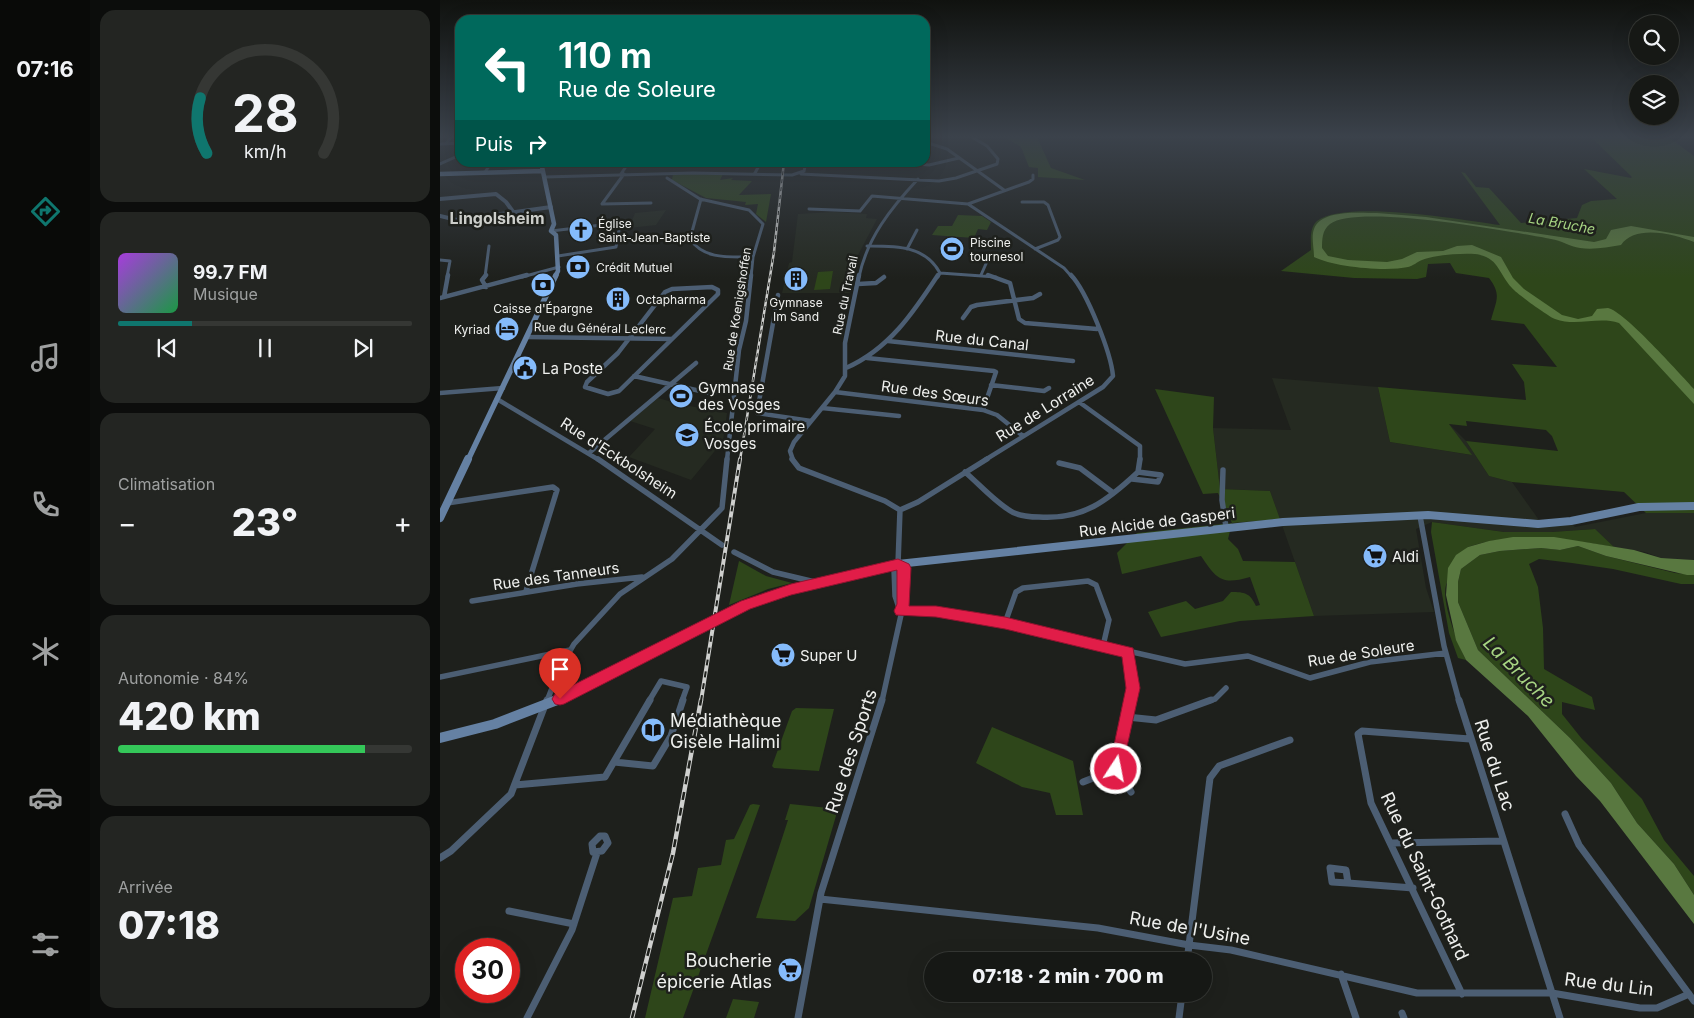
<!DOCTYPE html>
<html lang="fr">
<head>
<meta charset="utf-8">
<style>
	:root { --surface:#161815; --page:#232522; --text:#f1f3f6; --muted:#9ea0a0; --line:#353734; --accent:#0f766e }
	body { margin:0; font-family:Inter,sans-serif; background:var(--page); color:var(--text); height:100vh; display:flex; flex-direction:column; font-size:19px; white-space:nowrap }
	* { box-sizing:border-box; margin:0 }
	p { font-size:16px; color:var(--muted) }
	.icon { flex:none; width:28px; height:28px; fill:none; stroke:currentColor; stroke-width:2; stroke-linecap:round; stroke-linejoin:round }
	.map { position:relative; flex:1; overflow:hidden }
	.drawer { display:flex; flex-direction:column; gap:10px; padding:10px; background:#0c0d0c; width:350px }
	.drawer>* { flex:none }
	.guide { position:absolute; left:15px; top:15px; width:475px; height:152px; border-radius:15px; box-shadow:0 5px 20px #0002,0 0 0 1px var(--line); background:#00695c; color:#fff; overflow:hidden }
	.controls { position:absolute; left:1189px; top:15px; display:grid; gap:10px }
	.controls a { display:grid; place-items:center; width:50px; height:50px; border-radius:50%; background:var(--surface); box-shadow:0 5px 20px #0002,0 0 0 1px var(--line); font-size:25px }
	.speed { position:absolute; left:15px; top:938px; display:flex; gap:10px; font-size:25px; font-weight:700; text-align:center }
	.speed>* { display:grid; place-content:center; width:65px; height:65px; border-radius:50%; background:var(--surface); box-shadow:0 5px 20px #0002,0 0 0 1px var(--line); line-height:1 }
	.speed .limit { border:8px solid #d22; background:#fff; color:#111 }
	.pin { position:absolute; display:grid; place-items:center; width:42px; height:42px; color:#fff; margin:-51px -21px; border-radius:50% 50% 50% 0; rotate:-45deg; box-shadow:0 0 5px #0007 }
	.pin .icon { rotate:45deg }
	.me { position:absolute; width:55px; margin:-28px; rotate:11deg; stroke-linejoin:round; filter:drop-shadow(0 0 4px #0008) }
	.turn { display:flex; align-items:center; gap:18px; height:105px; padding:0 20px; font-size:22px }
	.turn .icon { width:65px; height:65px; stroke-width:2.5 }
	.turn b { display:block; font-size:35px; line-height:42px }
	.then { display:flex; align-items:center; height:48px; padding:0 20px; background:#0003; gap:10px; font-size:19px }
	.big { font-size:38px; font-weight:800; line-height:1.1 }
	.drawer .card { flex:1; display:flex; flex-direction:column; justify-content:center; gap:8px; min-width:0; padding:0 18px; border-radius:15px; background:var(--page) }
	.drawer .dial { align-items:center; gap:0 }
	.dial svg { height:130px; overflow:visible; fill:none; stroke:var(--line); stroke-width:7; stroke-linecap:round; text-anchor:middle }
	.dial text { fill:var(--text); stroke:none }
	.song { display:flex; align-items:center; gap:15px }
	.cover { width:60px; height:60px; border-radius:8px; background:linear-gradient(135deg,hsl(280 70% 55%),hsl(140 70% 35%)) }
	.played { height:5px; border-radius:2px; background:linear-gradient(90deg,var(--accent) 25%,var(--line) 25%) }
	.keys { display:flex; justify-content:space-around; direction:ltr }
	.heat { display:flex; justify-content:space-between; align-items:center; font-size:28px; direction:ltr }
	.charge { height:8px; border-radius:4px; background:linear-gradient(90deg,#34c759 84%,var(--line) 0) }
	.trip { position:absolute; left:484px; top:952px; width:288px; height:50px; border-radius:25px; background:var(--surface); box-shadow:0 5px 20px #0002,0 0 0 1px var(--line); font-weight:800; line-height:50px; text-align:center }
	main { display:flex; flex:1; min-height:0 }
	.menu { display:flex; flex-direction:column; width:90px; justify-content:space-around; align-items:center; background:#090a08; color:var(--muted) }
	.menu .icon { width:35px; height:35px }
	.menu .active { color:var(--accent) }
	.menu b { font-size:22px; color:var(--text) }
	.map>svg:first-child { display:block }
	.built { fill:#252a21 }
	.green { fill:#2e461a }
	.water { fill:#597840 }
	.lines { fill:none; stroke-linecap:round; stroke-linejoin:round }
	.minor-far3 { stroke:#4c5e73; stroke-width:3 }
	.minor-far2 { stroke:#4c5e73; stroke-width:4.5 }
	.minor-far1 { stroke:#4c5e73; stroke-width:5.5 }
	.minor { stroke:#4c5e73; stroke-width:7 }
	.tertiary { stroke:#4c5e73; stroke-width:4 }
	.secondary-far3 { stroke:#6581a3; stroke-width:4.5 }
	.secondary-far2 { stroke:#6581a3; stroke-width:5.5 }
	.secondary-far1 { stroke:#6581a3; stroke-width:8 }
	.secondary { stroke:#6581a3; stroke-width:10 }
	.rail-far2-casing { stroke:#cfd0ce; stroke-width:2.5 }
	.rail-far1-casing { stroke:#cfd0ce; stroke-width:4 }
	.rail-casing { stroke:#cfd0ce; stroke-width:4.5 }
	.rail-far2 { stroke:#1e201c; stroke-width:1; stroke-dasharray:4; stroke-linecap:butt }
	.rail-far1 { stroke:#1e201c; stroke-width:2; stroke-dasharray:6; stroke-linecap:butt }
	.rail { stroke:#1e201c; stroke-width:2.5; stroke-dasharray:8; stroke-linecap:butt }
	.route { fill:#e11d48; stroke:#92132f }
	.labels { text-anchor:middle; dominant-baseline:central; stroke-width:5; stroke-linejoin:round; paint-order:stroke }
	.far-poi-label { font-size:12px; fill:#eff0ee; stroke:#1e201c; text-anchor:start }
	.far-street-label { font-size:12px; fill:#eff0ee; stroke:#1e201c }
	.far-water-label { font-size:14px; font-style:italic; fill:#a7d583; stroke:#1e201c }
	.street-label { font-size:15px; fill:#eff0ee; stroke:#1e201c }
	.poi-label { font-size:15px; fill:#eff0ee; stroke:#1e201c; text-anchor:start }
	.far-district-label { font-size:16px; font-weight:bold; fill:#ccceca; stroke:#1e201c }
	.near-poi-label { font-size:18px; fill:#eff0ee; stroke:#1e201c; text-anchor:start }
	.near-street-label { font-size:18px; fill:#eff0ee; stroke:#1e201c }
	.near-water-label { font-size:19px; font-style:italic; fill:#a7d583; stroke:#1e201c }
</style>
</head>
<body>
<main>
<nav class="menu">
<b>07:16</b>
<svg class="icon active" aria-label="directions" viewBox="0 0 24 24"><path d="M12 3l9 9-9 9-9-9zM9 14v-3h6M13 9l2 2-2 2"/></svg>
<svg class="icon" aria-label="music" viewBox="0 0 24 24"><path d="M9 18V5l10-2v13"/><circle cx="6" cy="18" r="3"/><circle cx="16" cy="16" r="3"/></svg>
<svg class="icon" aria-label="phone" viewBox="0 0 24 24"><path d="M5 4h4l2 5-3 2q2 4 5 5l2-3 5 2v4C11 20 4 13 5 4z"/></svg>
<svg class="icon" aria-label="climate" viewBox="0 0 24 24"><path d="M12 3v18M4 7l16 10M4 17L20 7"/></svg>
<svg class="icon" aria-label="car" viewBox="0 0 24 24"><path d="M5 17H2v-5l4-1 3-4h7l3 4 3 1v5h-3M9 17h6M6 11h13"/><circle cx="7" cy="17" r="2"/><circle cx="17" cy="17" r="2"/></svg>
<svg class="icon" aria-label="filters" viewBox="0 0 24 24"><path d="M4 7h16M4 17h16"/><circle cx="9" cy="7" r="2"/><circle cx="15" cy="17" r="2"/></svg>
</nav>
<section class="drawer">
<div class="card dial"><svg viewBox="0 0 100 80">
<path d="M14 69A42 42 0 1 1 86 69"/>
<path d="M14 69A42 42 0 0 1 10 35" stroke="#0f766e"/>
<text x="50" y="56" font-size="32" font-weight="700">28</text>
<text x="50" y="72" font-size="11">km/h</text>
</svg></div>
<div class="card">
<div class="song"><i class="cover"></i><div><b>99.7 FM</b><p>Musique</p></div></div>
<div class="played"></div>
<div class="keys"><svg class="icon" aria-label="previous" viewBox="0 0 24 24"><path d="M18 5L8 12l10 7zM5 5v14"/></svg><svg class="icon" aria-label="pause" viewBox="0 0 24 24"><path d="M8 5v14M16 5v14"/></svg><svg class="icon" aria-label="next" viewBox="0 0 24 24"><path d="M6 5l10 7-10 7zM19 5v14"/></svg></div>
</div>
<div class="card"><p>Climatisation</p>
<div class="heat"><a>−</a><b class="big">23°</b><a>+</a></div>
</div>
<div class="card"><p>Autonomie · 84%</p><b class="big">420 km</b><div class="charge"></div></div>
<div class="card"><p>Arrivée</p><b class="big">07:18</b></div>
</section>
<div class="map">
<svg width="1254" height="1018" viewBox="0 0 1254 1018">
	<rect width="100%" height="100%" fill="#1e201c"/>
	<path class="built" d="M226 210 216 225 189 228 195 213Z
		M393 212 427 214 426 218 437 219 417 257 410 293H342L349 263 352 262 358 214Z
		M832 378 938 387 950 442 1031 455 1009 424 1026 441 1049 476 1072 482 1099 520 1126 519 1135 527 1206 513H1254V560L1221 558 1205 552 1174 547 1154 529 1112 532H1064L992 522 976 529 986 588 994 612 874 616 830 491 780 489 773 428 851 430Z
		M218 398 239 404 287 413 283 441 251 480 189 457 215 429 190 421Z"/>
	<path class="green" d="M563 136 597 137 611 168 645 180 598 177V168L589 167 581 147Z
		M1150 136H1227L1254 156V513H1206L1184 492 1072 482 1049 476 1026 441 1118 451 1112 436 1106 430 1026 421 1027 426 1009 424 1032 455 950 442 938 387 1086 400 1084 382 1072 364 1117 367 1084 324 1051 320C1056 301 1062 295 1049 278L1016 273 1010 263 988 264 986 277 977 279 914 278 841 271 871 250C871 241 869 228 877 221 904 199 1024 220 1060 225L1021 172 1025 173 1036 187 1049 188 1081 223 1137 218 1142 205 1151 201 1177 199 1144 169 1191 178 1192 177Z
		M233 174H283L280 180 293 178 291 180 312 181 299 195 331 194 326 222 316 214 318 204 305 205 306 202 266 198 232 180Z
		M518 215 542 216 551 222 547 230 538 229 534 238 492 235 498 226H512Z
		M393 271 390 289 374 290 378 272Z
		M715 389 774 397 773 428 780 489 830 491 840 519 792 523 788 539 798 549 803 561 855 562 874 616 800 621 721 637 708 612 746 601 755 609 783 601 791 592C805 592 810 593 816 606L820 605 810 577C782 585 777 580 761 556L682 574 677 553 697 533 792 523 778 493 763 494Z
		M992 522 1064 532H1112L1155 529 1174 547C1124 539 1077 531 1028 547 1022 559 1010 572 1006 585 1001 602 1018 644 1026 660L1018 658 1009 633 991 532Z
		M1138 546 1166 556 1235 573 1254 575V584H1241L1173 569 1132 563 1099 559 1089 564 1098 587 1103 628 1104 669 1152 697 1155 710 1122 702V714L1142 739 1202 799 1224 840 1254 876V895L1234 864 1197 823 1171 783 1130 738 1038 650 1018 602V582L1021 569 1040 555 1060 551 1101 548 1120 550Z
		M299 561 326 576 352 583 328 589 289 605Z
		M356 708 394 709 379 771 334 768 332 766 352 711Z
		M552 727 633 761 643 815H616L610 793 582 787 536 763Z
		M313 804 320 805 243 1018H205L233 898 252 896 258 868 281 865 286 840 294 839 310 805Z
		M350 804 398 809 369 908 355 921 316 918 348 820H345Z
		M293 999 319 1002 314 1018H286Z"/>
	<path class="water" d="M937 213 986 217 1154 242 1166 239 1171 230 1191 226 1254 237V242C1234 234 1195 224 1181 245 1168 247 1154 250 1140 248 1130 247 1121 240 1111 239 1073 232 917 203 890 224 882 230 882 240 882 248L888 256 908 260 947 262 962 259 977 252 1003 251 1017 246 1032 245 1061 257 1073 278 1084 289 1122 315 1138 319 1152 316 1157 309C1160 309 1165 308 1168 308 1184 311 1240 374 1254 389V404L1179 323C1158 316 1137 327 1115 319 1108 316 1077 294 1072 288 1058 273 1059 257 1035 254 1020 253 995 255 982 260 977 262 973 266 968 267 946 272 894 267 874 257 874 248 871 237 874 229 881 209 920 213 937 213Z
		M1073 537H1114L1194 550 1221 558 1254 560V575H1247L1166 556 1138 546 1120 550 1101 548 1060 551 1040 555 1021 569 1018 582V602L1038 650 1130 738 1171 783 1197 823 1234 864 1254 895V924L1160 801 1136 776 1088 716 1026 660 1016 640 1006 595 1008 568 1016 555 1028 547 1049 541Z"/>
	<g class="lines">
		<path class="minor-far3" d="M485 142 507 149 564 190
			M0 144 20 143
			M6 144 11 137
			M450 162 489 165 519 158
			M0 164 20 155
			M364 171 366 162
			M45 172 52 162
			M315 173 321 162
			M181 174 189 162
			M184 174 162 204 211 203
			M361 174 499 181 516 178 557 164 558 159 547 146 530 136
			M104 177 253 173 352 175 364 171
			M227 178 260 199 309 210 323 224 313 257 311 277
			M261 199 250 239C264 260 290 257 313 257
			M582 202H604L608 205 620 237 618 240 595 249
			M528 204 589 182 593 179V175
			M369 209 420 211 432 196 528 204 624 268 632 277
			M111 231 187 222
			M427 246C455 246 485 245 500 273L556 277
			M467 249 477 230
			M118 256 176 247 179 230
			M0 260 10 261 7 277
			M541 275 549 257 554 254
			M45 277 49 246
			M82 277 119 267
			M419 277C427 238 451 208 478 179
			M498 277 500 273"/>
		<path class="minor-far2" d="M46 275 42 280 46 287
			M548 275 570 283 579 319 585 323 657 329
			M418 284 436 283 444 277
			M272 287 278 290V294L179 391 168 394 145 387 147 382 178 353 225 292 232 289Z
			M338 295 317 413 371 421
			M4 297 8 275
			M0 298 87 275
			M523 318 531 307 537 305 593 298 600 294
			M87 337 232 339
			M448 341 633 361
			M427 358 554 371 556 372 543 410
			M406 368C449 349 473 313 498 275
			M194 376 269 393 295 389
			M551 385 604 391 609 388
			M395 392 543 410 557 415 583 436
			M0 393 63 388
			M57 399 159 460
			M639 402 700 446V460
			M382 408 459 416
			M149 453 256 363
			M287 460 299 350 306 321 311 275
			M353 460 350 451 354 442 395 392 405 376V343L419 275
			M545 460 663 387 673 376C671 353 647 292 631 275"/>
		<path class="minor-far1" d="M158 459 282 545
			M352 459 359 468 445 501 460 510
			M619 463 640 468 672 492
			M783 470 782 500 786 527
			M525 472C539 484 553 500 569 510 577 516 590 517 599 517 643 520 667 501 698 472L700 459
			M692 479 718 482 721 475 698 472
			M7 503 113 487 117 490 86 591
			M460 510 478 502 547 459
			M980 516 1004 646 1019 701
			M294 552 333 572 375 582
			M458 564 460 510
			M458 565 454 569 455 596 460 611
			M32 601 137 584 202 577
			M460 611 495 612 565 623 745 664 808 656 870 678 930 662 1006 653
			M565 623 576 592 583 588 648 581 656 585 669 620 663 646
			M688 652 693 689 690 701
			M0 677 130 650
			M107 701 119 670 134 644 180 594 232 559 282 508 287 459
			M209 701 221 681 247 687 242 701
			M442 701 461 615 465 568 459 565
			M768 701 775 699 786 688"/>
		<path class="minor" d="M691 700 676 769 691 792
			M1019 700 1120 1018
			M687 717 716 720 771 700
			M174 762 213 766 231 736 243 700
			M643 782 676 769
			M75 785 165 777 210 700
			M1125 814 1139 845 1254 1001
			M160 836H165L168 843 162 851 153 852 152 844Z
			M951 843 1062 841
			M0 858 11 851 71 794 107 700
			M890 868 906 870 908 883 892 882Z
			M908 883 973 888
			M380 899 658 928 749 945 791 950 977 993H1112L1200 1008H1217L1249 994
			M69 911 134 924
			M747 961 770 778 779 766 850 740
			M901 974 916 1018
			M1022 994 931 803 918 734 922 731 1030 739
			M962 1013 964 1018
			M87 1018 132 930 157 853
			M358 1018 381 893 442 700
			M739 1018 742 994"/>
		<path class="tertiary" d="M0 199 56 194 66 202 74 213
			M0 216 17 220 111 207"/>
		<path class="secondary-far3" d="M101 162 114 224 111 231 116 235 118 271 115 277
			M0 174 103 171"/>
		<path class="secondary-far2" d="M28 460 116 275"/>
		<path class="secondary-far1" d="M0 518 28 459
			M114 701 306 605 351 589 458 564 843 522 988 515 1098 524 1131 521 1199 507 1254 506"/>
		<path class="secondary" d="M0 738 55 724 117 700"/>
		<defs>
			<path id="rail-far2" d="M300 460 334 252 344 162"/>
			<path id="rail-far1" d="M261 701 300 459"/>
			<path id="rail" d="M192 1018 233 853 261 700"/>
		</defs>
		<use href="#rail-far2" class="rail-far2-casing"/>
		<use href="#rail-far1" class="rail-far1-casing"/>
		<use href="#rail" class="rail-casing"/>
		<use href="#rail-far2" class="rail-far2"/>
		<use href="#rail-far1" class="rail-far1"/>
		<use href="#rail" class="rail"/>
	</g>
	<linearGradient id="sky" x2="0" y2="1"><stop stop-color="#10120f"/><stop offset="0.49" stop-color="#3b424b"/><stop offset="1" stop-color="#3b424b" stop-opacity="0"/></linearGradient>
	<rect width="1254" height="279" fill="url(#sky)"/>
	<path class="route" d="M458 559 469 564 471 568 469 606H496L565 617 693 648 700 688 681 774 676 776 671 774 669 769 686 688 682 657 565 629 496 617 456 615 454 611 457 604V570L351 595 310 609 124 704 120 705 115 704 112 699 115 694 301 601 351 584Z"/>
	<defs>
		<symbol id="church-disc" viewBox="-11 -11 22 22"><circle r="9.5" fill="#85bbfb" stroke="#1e201c"/><path d="M-1.2-6h2.4v3.5h3.3v2.4h-3.3V6h-2.4V-.1h-3.3v-2.4h3.3Z" fill="#111"/></symbol>
		<symbol id="stadium-disc" viewBox="-11 -11 22 22"><circle r="9.5" fill="#85bbfb" stroke="#1e201c"/><path d="M0-5a6.5 5 0 1 0 0 10a6.5 5 0 1 0 0-10ZM-3.5-1.8h7v3.6h-7Z" fill="#111"/></symbol>
		<symbol id="bank-disc" viewBox="-11 -11 22 22"><circle r="9.5" fill="#85bbfb" stroke="#1e201c"/><path d="M-6-4H6V4H-6ZM0-2.3a2.3 2.3 0 1 0 0 4.6a2.3 2.3 0 1 0 0-4.6Z" fill="#111"/></symbol>
		<symbol id="building-disc" viewBox="-11 -11 22 22"><circle r="9.5" fill="#85bbfb" stroke="#1e201c"/><path d="M-4-6H4V6H1V3H-1V6H-4ZM-2.5-4.3h1.7v1.8h-1.7ZM.8-4.3h1.7v1.8H.8ZM-2.5-1h1.7V.8h-1.7ZM.8-1h1.7V.8H.8Z" fill="#111"/></symbol>
		<symbol id="hotel-disc" viewBox="-11 -11 22 22"><circle r="9.5" fill="#85bbfb" stroke="#1e201c"/><path d="M-6-4.5h1.5V1H6V5H4.5V3h-9V5H-6ZM-4 0a1.8 1.8 0 1 1 3.6 0ZM.5 0V-2.5h3Q6-2.5 6 0Z" fill="#111"/></symbol>
		<symbol id="civic-disc" viewBox="-11 -11 22 22"><circle r="9.5" fill="#85bbfb" stroke="#1e201c"/><path d="M-.6-6.5H3V-4.5H.6V-3L4-1V1h2V6H-6V1h2V-1L-.6-3ZM-1.2 2.5V6h2.4V2.5Z" fill="#111"/></symbol>
		<symbol id="school-disc" viewBox="-11 -11 22 22"><circle r="9.5" fill="#85bbfb" stroke="#1e201c"/><path d="M0-5L7-2L0 1L-7-2ZM-4 1L0 2.5L4 1V4Q0 6-4 4Z" fill="#111"/></symbol>
		<symbol id="supermarket-disc" viewBox="-11 -11 22 22"><circle r="9.5" fill="#85bbfb" stroke="#1e201c"/><path d="M-6-5.5h2.5l.6 2H6L4.5 2H-2.5L-4.4-4H-6ZM-1.5 3.2a1.3 1.3 0 1 0 .1 0ZM3 3.2a1.3 1.3 0 1 0 .1 0Z" fill="#111"/></symbol>
		<symbol id="library-disc" viewBox="-11 -11 22 22"><circle r="9.5" fill="#85bbfb" stroke="#1e201c"/><path d="M-6-4Q-3-5.5-.7-3.5V5Q-3 3-6 4ZM6-4Q3-5.5 .7-3.5V5Q3 3 6 4Z" fill="#111"/></symbol>
	</defs>
	<g fill-rule="evenodd">
		<use href="#church-disc" x="127" y="216" width="28" height="28"/>
		<use href="#stadium-disc" x="498" y="235" width="28" height="28"/>
		<use href="#bank-disc" x="124" y="253" width="28" height="28"/>
		<use href="#building-disc" x="342" y="265" width="28" height="28"/>
		<use href="#bank-disc" x="89" y="271" width="28" height="28"/>
		<use href="#building-disc" x="164" y="285" width="28" height="28"/>
		<use href="#hotel-disc" x="53" y="315" width="28" height="28"/>
		<use href="#civic-disc" x="71" y="354" width="28" height="28"/>
		<use href="#stadium-disc" x="227" y="382" width="28" height="28"/>
		<use href="#school-disc" x="233" y="421" width="28" height="28"/>
		<use href="#supermarket-disc" x="921" y="542" width="28" height="28"/>
		<use href="#supermarket-disc" x="329" y="641" width="28" height="28"/>
		<use href="#library-disc" x="199" y="716" width="28" height="28"/>
		<use href="#supermarket-disc" x="336" y="956" width="28" height="28"/>
	</g>
	<g class="labels">
		<g class="far-poi-label">
			<text x="158" y="223">Église<tspan x="158" dy="14">Saint-Jean-Baptiste</tspan></text>
			<text x="530" y="242">Piscine<tspan x="530" dy="14">tournesol</tspan></text>
			<text x="156" y="267">Crédit Mutuel</text>
			<text x="196" y="299">Octapharma</text>
			<text x="356" y="302" text-anchor="middle">Gymnase<tspan x="356" dy="14">Im Sand</tspan></text>
			<text x="103" y="308" text-anchor="middle">Caisse d'Épargne</text>
			<text x="50" y="329" text-anchor="end">Kyriad</text>
		</g>
		<g class="far-street-label">
			<text transform="translate(405 295) rotate(-78)">Rue du Travail</text>
			<text transform="translate(297 309) rotate(-81)">Rue de Koenigshoffen</text>
			<text transform="translate(160 328) rotate(1)">Rue du Général Leclerc</text>
		</g>
		<g class="far-water-label">
			<text transform="translate(1122 223) rotate(10)">La Bruche</text>
		</g>
		<g class="street-label">
			<text transform="translate(542 340) rotate(6)">Rue du Canal</text>
			<text transform="translate(495 393) rotate(8)">Rue des Sœurs</text>
			<text transform="translate(605 408) rotate(-32)">Rue de Lorraine</text>
			<text transform="translate(179 458) rotate(33)">Rue d'Eckbolsheim</text>
			<text transform="translate(717 522) rotate(-7)">Rue Alcide de Gasperi</text>
			<text transform="translate(116 576) rotate(-8)">Rue des Tanneurs</text>
			<text transform="translate(921 653) rotate(-9)">Rue de Soleure</text>
		</g>
		<g class="poi-label">
			<text x="102" y="368">La Poste</text>
			<text x="258" y="387">Gymnase<tspan x="258" dy="17">des Vosges</tspan></text>
			<text x="264" y="426">École primaire<tspan x="264" dy="17">Vosges</tspan></text>
			<text x="952" y="556">Aldi</text>
			<text x="360" y="655">Super U</text>
		</g>
		<g class="far-district-label">
			<text x="57" y="218">Lingolsheim</text>
		</g>
		<g class="near-poi-label">
			<text x="230" y="720">Médiathèque<tspan x="230" dy="21">Gisèle Halimi</tspan></text>
			<text x="332" y="960" text-anchor="end">Boucherie<tspan x="332" dy="21">épicerie Atlas</tspan></text>
		</g>
		<g class="near-street-label">
			<text transform="translate(411 751) rotate(-72)">Rue des Sports</text>
			<text transform="translate(1055 765) rotate(72)">Rue du Lac</text>
			<text transform="translate(985 876) rotate(65)">Rue du Saint-Gothard</text>
			<text transform="translate(750 928) rotate(10)">Rue de l'Usine</text>
			<text transform="translate(1169 984) rotate(7)">Rue du Lin</text>
		</g>
		<g class="near-water-label">
			<text transform="translate(1079 672) rotate(45)">La Bruche</text>
		</g>
	</g>
</svg>
<div class="controls">
<a><svg class="icon" aria-label="search" viewBox="0 0 24 24"><circle cx="10" cy="10" r="6"/><path d="M15 15l6 6"/></svg></a>
<a><svg class="icon" aria-label="layers" viewBox="0 0 24 24"><path d="M12 4l9 5-9 5-9-5zM3 14l9 5 9-5"/></svg></a>
</div>
<div class="speed"><div class="limit">30</div></div>
<div class="pin" style="left:120px;top:699px;background:#d93025"><svg class="icon" aria-label="arrive" viewBox="0 0 24 24"><path d="M6 21V4h12l-3 4 3 4H6"/></svg></div>
<svg class="me" style="left:676px;top:769px" viewBox="-20 -20 40 40"><circle r="17" fill="#e11d48" stroke="#fff" stroke-width="3"/><path d="M0-11L8 9 0 5-8 9z" fill="#fff"/></svg>
<div class="trip">07:18 · 2 min · 700 m</div>
<div class="guide">
<div class="turn"><svg class="icon" aria-label="left" viewBox="0 0 24 24"><path d="M17 20v-9H6M10 6l-5 5 5 5"/></svg><div><b>110 m</b>Rue de Soleure</div></div>
<div class="then">Puis<svg class="icon" aria-label="right" viewBox="0 0 24 24"><path d="M7 20v-9h11M14 6l5 5-5 5"/></svg></div>
</div>
</div>
</main>
</body>
</html>
